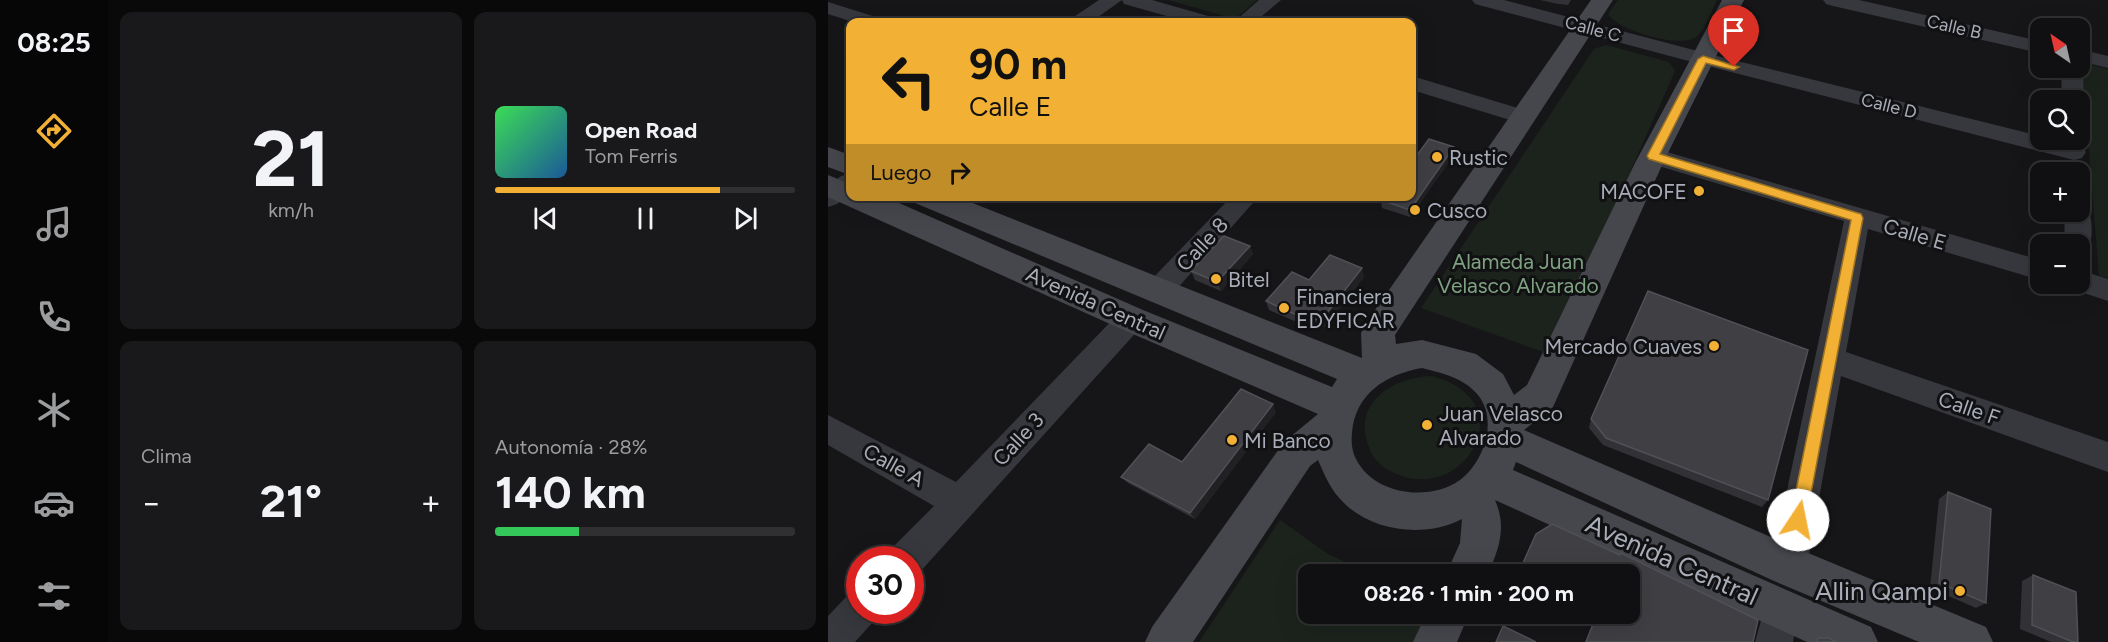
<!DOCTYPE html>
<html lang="es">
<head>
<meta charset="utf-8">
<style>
	:root { --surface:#101012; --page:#19191b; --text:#f1f3f6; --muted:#9c9d9f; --line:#303032; --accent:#f2b134 }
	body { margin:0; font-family:Figtree,sans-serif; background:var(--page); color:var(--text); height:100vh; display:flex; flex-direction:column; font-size:22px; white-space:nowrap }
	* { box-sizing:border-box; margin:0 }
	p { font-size:20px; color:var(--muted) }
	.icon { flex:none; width:33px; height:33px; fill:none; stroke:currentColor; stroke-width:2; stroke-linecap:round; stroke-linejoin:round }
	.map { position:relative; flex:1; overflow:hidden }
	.sheet { display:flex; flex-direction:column; gap:12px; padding:12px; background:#09090a; width:720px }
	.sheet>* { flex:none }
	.banner { position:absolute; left:18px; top:18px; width:570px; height:183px; border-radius:12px; box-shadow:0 6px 24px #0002,0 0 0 2px var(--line); background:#f2b134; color:#111; overflow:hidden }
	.needle { width:39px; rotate:326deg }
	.buttons { position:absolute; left:1202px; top:18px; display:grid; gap:12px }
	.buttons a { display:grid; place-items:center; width:60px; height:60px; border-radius:12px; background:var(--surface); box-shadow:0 6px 24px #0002,0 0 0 2px var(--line); font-size:30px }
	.speed { position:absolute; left:18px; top:546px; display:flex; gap:12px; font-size:30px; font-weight:700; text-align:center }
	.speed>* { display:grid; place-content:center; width:78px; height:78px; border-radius:50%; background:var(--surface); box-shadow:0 6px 24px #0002,0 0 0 2px var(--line); line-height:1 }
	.speed .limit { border:9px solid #d22; background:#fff; color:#111 }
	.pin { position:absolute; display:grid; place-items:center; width:51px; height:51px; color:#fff; margin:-62px -26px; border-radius:50% 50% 50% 0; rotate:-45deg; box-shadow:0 0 6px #0007 }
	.pin .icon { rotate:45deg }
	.me { position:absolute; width:66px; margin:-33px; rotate:11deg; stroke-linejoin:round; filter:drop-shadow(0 0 4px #0008) }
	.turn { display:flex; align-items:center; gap:21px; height:126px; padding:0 24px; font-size:27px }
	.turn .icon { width:78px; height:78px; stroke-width:2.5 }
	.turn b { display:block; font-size:42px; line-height:51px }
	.then { display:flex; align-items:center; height:57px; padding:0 24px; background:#0003; gap:12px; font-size:22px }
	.big { font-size:45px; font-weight:700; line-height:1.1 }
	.sheet .tile { flex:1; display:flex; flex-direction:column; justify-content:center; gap:9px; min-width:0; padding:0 21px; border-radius:12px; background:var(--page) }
	.sheet .dial { align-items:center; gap:0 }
	.dial b { font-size:78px; line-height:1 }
	.song { display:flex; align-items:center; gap:18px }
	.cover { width:72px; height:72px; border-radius:9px; background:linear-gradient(135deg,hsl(130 70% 55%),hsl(210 70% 35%)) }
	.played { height:6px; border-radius:3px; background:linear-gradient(90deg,var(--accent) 75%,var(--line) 75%) }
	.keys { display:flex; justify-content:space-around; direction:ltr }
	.heat { display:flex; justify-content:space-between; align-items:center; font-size:33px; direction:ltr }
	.charge { height:9px; border-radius:4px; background:linear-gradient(90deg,#34c759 28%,var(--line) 0) }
	.sheet .tiles { flex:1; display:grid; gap:12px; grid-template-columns:repeat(2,1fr) }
	.trip { position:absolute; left:470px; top:564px; width:342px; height:60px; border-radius:12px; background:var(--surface); box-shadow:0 6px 24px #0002,0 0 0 2px var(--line); font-weight:700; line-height:60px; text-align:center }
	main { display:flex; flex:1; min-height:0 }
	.tab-bar { display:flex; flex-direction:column; width:108px; justify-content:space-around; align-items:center; background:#060607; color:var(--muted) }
	.tab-bar .icon { width:42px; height:42px }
	.tab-bar .selected { color:var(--accent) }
	.tab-bar b { font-size:27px; color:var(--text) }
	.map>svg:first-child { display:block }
	.green { fill:#1c231d }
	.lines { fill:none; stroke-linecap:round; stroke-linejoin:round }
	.street { fill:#37383d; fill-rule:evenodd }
	.secondary { fill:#45474d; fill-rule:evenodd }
	.wall { fill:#323236 }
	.shaded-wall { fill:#212124 }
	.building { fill:#3f3f44; stroke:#4f5156; stroke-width:1.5 }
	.route { fill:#f2b134; stroke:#9d7322; stroke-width:1.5 }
	.poi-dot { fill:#f2b134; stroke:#111113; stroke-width:2 }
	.labels { text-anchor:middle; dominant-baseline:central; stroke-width:6; stroke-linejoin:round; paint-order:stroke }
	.far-street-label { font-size:18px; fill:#a8adb8; stroke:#111113 }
	.poi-label { font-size:21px; fill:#a8adb8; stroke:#111113; text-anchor:start }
	.street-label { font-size:21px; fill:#a8adb8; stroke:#111113 }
	.park-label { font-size:21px; fill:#7fa381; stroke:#111113 }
	.near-street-label { font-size:26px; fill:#a8adb8; stroke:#111113 }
	.near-poi-label { font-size:26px; fill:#a8adb8; stroke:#111113; text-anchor:end }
</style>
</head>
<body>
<main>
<nav class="tab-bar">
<b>08:25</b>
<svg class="icon selected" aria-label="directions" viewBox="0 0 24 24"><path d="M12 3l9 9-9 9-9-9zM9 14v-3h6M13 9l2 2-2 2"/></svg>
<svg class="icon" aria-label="music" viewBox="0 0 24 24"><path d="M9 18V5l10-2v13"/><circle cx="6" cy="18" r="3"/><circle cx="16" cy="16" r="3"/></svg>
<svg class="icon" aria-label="phone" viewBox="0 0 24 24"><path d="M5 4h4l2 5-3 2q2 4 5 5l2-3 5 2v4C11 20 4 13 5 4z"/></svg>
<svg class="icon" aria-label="climate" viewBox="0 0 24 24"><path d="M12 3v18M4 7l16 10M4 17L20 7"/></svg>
<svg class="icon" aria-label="car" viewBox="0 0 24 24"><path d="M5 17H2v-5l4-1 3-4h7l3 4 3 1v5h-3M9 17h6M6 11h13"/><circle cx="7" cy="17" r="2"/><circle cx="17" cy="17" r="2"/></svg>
<svg class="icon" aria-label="filters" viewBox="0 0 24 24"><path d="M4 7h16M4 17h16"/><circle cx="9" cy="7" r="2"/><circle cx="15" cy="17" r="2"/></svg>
</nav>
<section class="sheet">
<div class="tiles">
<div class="tile dial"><b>21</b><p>km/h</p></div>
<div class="tile">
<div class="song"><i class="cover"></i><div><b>Open Road</b><p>Tom Ferris</p></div></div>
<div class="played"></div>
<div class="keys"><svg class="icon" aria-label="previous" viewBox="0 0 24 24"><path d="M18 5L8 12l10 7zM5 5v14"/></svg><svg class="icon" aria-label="pause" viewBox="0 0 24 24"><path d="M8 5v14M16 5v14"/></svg><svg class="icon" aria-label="next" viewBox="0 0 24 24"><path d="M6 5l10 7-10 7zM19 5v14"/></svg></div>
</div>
<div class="tile"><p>Clima</p>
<div class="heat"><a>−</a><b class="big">21°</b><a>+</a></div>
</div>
<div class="tile"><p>Autonomía · 28%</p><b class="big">140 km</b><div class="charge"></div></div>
</div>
</section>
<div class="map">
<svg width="1280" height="642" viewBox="0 0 1280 642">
	<rect width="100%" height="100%" fill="#161618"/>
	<path class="green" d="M340 0H429L407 19Z
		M790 0H889C884 10 877 30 868 37 852 49 789 30 780 14Z
		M778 45 841 62 847 71 721 354 593 308 766 49Z
		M1254 63 1280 69V278L1271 276Z
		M603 376C699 400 636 506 566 473 557 469 548 462 543 452 521 406 561 378 603 376Z
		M452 520 500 554 543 574H480V614H599L585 642H371Z"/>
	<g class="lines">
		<path class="street" d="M271 0H324L387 18 390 22H360L296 4 294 0 263 22H241L244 18Z
			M431 0H453L427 22H406Z
			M644 0H676L881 54 1212 136V140C1227 140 1240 142 1254 146L1258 152 1254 158 1246 160 868 63 647 4Z
			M995 0H1031L1212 41V53L1005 6 998 4Z
			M0 2 51 18 54 22H25L0 14Z
			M1251 49 1280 56V68L1251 61Z
			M1251 63 1255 68 1256 100 1251 105V100H1234L1233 68H1251Z
			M584 76 703 112 706 117 703 122 695 124 584 90Z
			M825 148 1212 260V280L1040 229 1018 352 1280 442V472L1013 376 979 566 974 579 961 584 948 579 943 566 1016 221 817 162 813 156 817 150Z
			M22 174V194L9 204 0 207V186L13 176Z
			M404 196H431L340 299 330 302 320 299 316 291 320 283Z
			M1251 203 1258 206C1265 217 1266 239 1259 251L1251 253V244H1237L1236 212H1251Z
			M1251 270 1280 279V301L1241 288 1239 284H1251Z
			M303 308 313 311 317 319 313 327 91 573 82 576V560H60L65 547 106 506 0 445V415L128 482 293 311Z
			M32 591V610H50L45 622 27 642H0V616L19 596Z
			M953 591 966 596 971 609 965 642H927L940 596Z"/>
		<path class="secondary" d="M763 0H785L567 335 568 344 594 340 648 354 675 374 686 395 699 385 807 163 894 0H916L835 163 725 407 696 430 973 550 1158 627 1165 642H1091L946 581 688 462 685 470 1043 627 1050 642H979L667 500C679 528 671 548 660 574H618L632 543 634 519C598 538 545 532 516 503 503 491 497 476 490 460L482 466 365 642H317L324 627 456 442 490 414 291 328 0 197V175L22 184V196H55L315 310 504 387 509 379 87 203 83 196H127L534 358 533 333 538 323ZM594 368C614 373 636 378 650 395 671 421 655 463 632 480 601 502 546 495 528 459 524 452 523 441 524 433 527 394 558 374 594 368Z
			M0 147 22 155V175L0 167Z
			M598 614H641L629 642H585Z"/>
	</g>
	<path class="wall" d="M712 0H743L740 5 730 4Z
		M626 147V155L582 217 554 208 553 200Z
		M422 246 425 254 393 291 367 280 363 271Z
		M536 277 498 326 485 329 441 310 438 301 481 280Z
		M448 412 367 519 300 483 293 477 354 462Z
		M763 419 940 500 934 507 775 445 761 428Z
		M1120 492 1158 603 1148 608 1102 588 1111 499Z
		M1205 575 1250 642H1223L1192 629 1194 581Z
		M745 614H801L925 642H757L765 623Z"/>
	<path class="shaded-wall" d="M626 147V155L582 217V210Z
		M422 246 425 254 393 291 389 282Z
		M534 268 536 277 498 326 485 329 482 321Z
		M445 404 448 412 367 519 362 513Z"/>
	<path class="building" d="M601 139 626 147 582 210 553 200 556 196H584V162Z
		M396 236 422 246 389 282 363 271Z
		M502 255 534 268 495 318 482 321 438 301 464 272 481 280Z
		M820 291 980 350 940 500 778 438 763 419Z
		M413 389 445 404 362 513 293 477 321 444 354 462Z
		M1120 492 1163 509 1158 603 1111 583Z
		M724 524 792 555 793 553 930 620 925 642H758L767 619 757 614H801V574H690L708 534Z
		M1205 575 1248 592 1250 642H1245L1204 625Z
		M675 626 708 642H668Z
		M990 638H1001L1008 642H989Z"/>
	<path class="route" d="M875 56 911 67 906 70 878 63 832 154 1033 214 1035 218 978 520 976 526 970 528 964 526 962 520 1023 220 821 159 819 156 870 59Z"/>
	<g class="poi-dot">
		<circle cx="609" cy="157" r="6"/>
		<circle cx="871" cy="191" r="6"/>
		<circle cx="587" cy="210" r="6"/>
		<circle cx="388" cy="279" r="6"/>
		<circle cx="456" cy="308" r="6"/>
		<circle cx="886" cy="346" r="6"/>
		<circle cx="599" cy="425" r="6"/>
		<circle cx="404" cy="440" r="6"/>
		<circle cx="1132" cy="591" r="6"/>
	</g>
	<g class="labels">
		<g class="far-street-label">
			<text transform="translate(1126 27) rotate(13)">Calle B</text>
			<text transform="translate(765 29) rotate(15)">Calle C</text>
			<text transform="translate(1061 106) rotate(14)">Calle D</text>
		</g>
		<g class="poi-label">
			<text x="621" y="157">Rustic</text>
			<text x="859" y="191" text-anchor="end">MACOFE</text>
			<text x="599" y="210">Cusco</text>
			<text x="400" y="279">Bitel</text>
			<text x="468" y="296">Financiera<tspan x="468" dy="24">EDYFICAR</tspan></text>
			<text x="874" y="346" text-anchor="end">Mercado Cuaves</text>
			<text x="611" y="413">Juan Velasco<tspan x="611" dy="24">Alvarado</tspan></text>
			<text x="416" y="440">Mi Banco</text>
		</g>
		<g class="street-label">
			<text transform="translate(1087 234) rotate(16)">Calle E</text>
			<text transform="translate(374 244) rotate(-47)">Calle 8</text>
			<text transform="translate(268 303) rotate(24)">Avenida Central</text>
			<text transform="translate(1141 408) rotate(19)">Calle F</text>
			<text transform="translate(190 439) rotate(-47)">Calle 3</text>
			<text transform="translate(66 465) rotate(29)">Calle A</text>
		</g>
		<g class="park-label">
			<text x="690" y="261">Alameda Juan<tspan x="690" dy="24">Velasco Alvarado</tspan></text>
		</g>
		<g class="near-street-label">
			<text transform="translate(844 560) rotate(24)">Avenida Central</text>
		</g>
		<g class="near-poi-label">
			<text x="1120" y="591">Allin Qampi</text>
		</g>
	</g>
</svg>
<div class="buttons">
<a><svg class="needle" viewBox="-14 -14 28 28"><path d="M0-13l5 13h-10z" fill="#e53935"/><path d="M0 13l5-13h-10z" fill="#9c9d9f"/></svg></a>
<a><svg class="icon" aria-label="search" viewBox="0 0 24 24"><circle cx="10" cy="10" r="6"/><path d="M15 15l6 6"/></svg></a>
<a>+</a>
<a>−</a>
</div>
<div class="speed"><div class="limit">30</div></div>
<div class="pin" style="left:906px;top:67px;background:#d93025"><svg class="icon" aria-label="arrive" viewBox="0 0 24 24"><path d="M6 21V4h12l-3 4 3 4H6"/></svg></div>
<svg class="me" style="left:970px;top:520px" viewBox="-20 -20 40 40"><circle r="19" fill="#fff"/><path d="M0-13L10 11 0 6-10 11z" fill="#f2b134"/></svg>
<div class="trip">08:26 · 1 min · 200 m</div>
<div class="banner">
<div class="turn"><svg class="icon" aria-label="left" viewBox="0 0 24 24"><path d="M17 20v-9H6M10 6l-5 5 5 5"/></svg><div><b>90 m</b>Calle E</div></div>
<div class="then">Luego<svg class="icon" aria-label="right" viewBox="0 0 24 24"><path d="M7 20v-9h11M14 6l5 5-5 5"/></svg></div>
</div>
</div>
</main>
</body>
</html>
